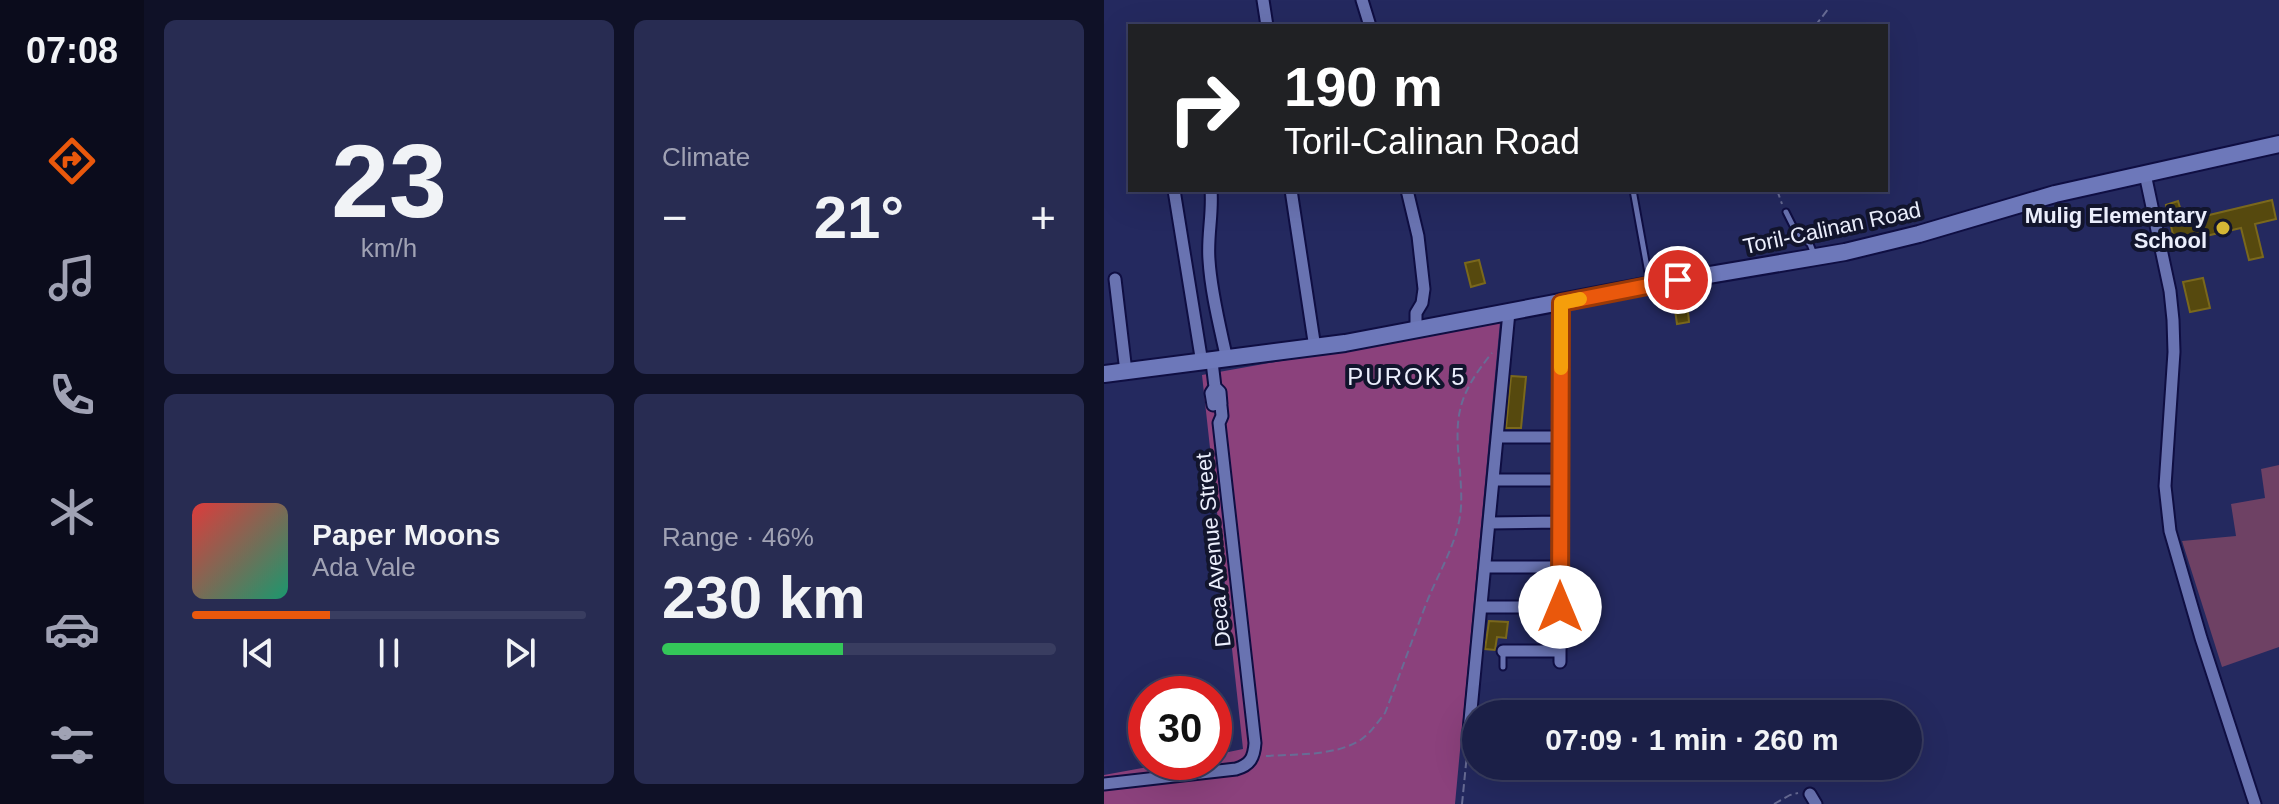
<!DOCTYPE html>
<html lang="en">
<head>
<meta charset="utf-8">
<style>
	:root { --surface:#1b1f47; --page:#282c52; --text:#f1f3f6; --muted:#a0a2b4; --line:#393d60; --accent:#ea580c }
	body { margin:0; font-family:Arial,sans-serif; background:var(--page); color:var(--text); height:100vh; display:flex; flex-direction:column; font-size:30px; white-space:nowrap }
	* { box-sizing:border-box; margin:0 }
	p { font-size:26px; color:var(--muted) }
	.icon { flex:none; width:44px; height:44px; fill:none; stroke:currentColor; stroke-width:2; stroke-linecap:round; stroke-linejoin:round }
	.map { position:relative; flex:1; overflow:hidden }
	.drawer { display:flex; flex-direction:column; gap:20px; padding:20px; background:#0f1127; width:960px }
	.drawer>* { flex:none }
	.guide { position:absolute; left:24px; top:24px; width:760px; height:168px; border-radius:0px; box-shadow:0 8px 32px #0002,0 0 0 2px var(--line); background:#202124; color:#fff; overflow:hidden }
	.speed { position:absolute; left:24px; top:676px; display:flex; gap:16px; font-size:40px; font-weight:700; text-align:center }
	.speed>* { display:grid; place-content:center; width:104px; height:104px; border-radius:50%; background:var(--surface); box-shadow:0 8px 32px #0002,0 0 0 2px var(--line); line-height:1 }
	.speed .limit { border:12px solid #d22; background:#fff; color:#111 }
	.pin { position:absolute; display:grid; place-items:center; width:68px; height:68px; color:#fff; margin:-34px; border:4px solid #fff; border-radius:50%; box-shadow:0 2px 8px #0007 }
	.me { position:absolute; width:88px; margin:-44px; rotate:0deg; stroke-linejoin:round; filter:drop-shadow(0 0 6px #0008) }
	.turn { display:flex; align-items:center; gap:28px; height:168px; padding:0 24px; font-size:36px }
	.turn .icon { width:104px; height:104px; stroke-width:2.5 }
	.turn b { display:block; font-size:56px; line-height:68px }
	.big { font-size:60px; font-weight:700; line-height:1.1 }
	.drawer .widget { flex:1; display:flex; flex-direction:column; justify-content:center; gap:12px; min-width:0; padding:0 28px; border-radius:12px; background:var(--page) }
	.drawer .dial { align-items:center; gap:0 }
	.dial b { font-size:104px; line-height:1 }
	.song { display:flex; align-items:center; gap:24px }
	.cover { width:96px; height:96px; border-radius:12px; background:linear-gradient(135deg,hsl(0 70% 55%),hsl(160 70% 35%)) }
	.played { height:8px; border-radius:4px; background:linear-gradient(90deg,var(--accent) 35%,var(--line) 35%) }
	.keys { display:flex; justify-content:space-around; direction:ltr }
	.heat { display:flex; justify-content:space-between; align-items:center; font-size:44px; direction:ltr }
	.charge { height:12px; border-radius:6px; background:linear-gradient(90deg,#34c759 46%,var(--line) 0) }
	.drawer .tiles { flex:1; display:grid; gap:20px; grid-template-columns:repeat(2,1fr) }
	.trip { position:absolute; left:358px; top:700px; width:460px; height:80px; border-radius:40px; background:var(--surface); box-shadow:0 8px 32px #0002,0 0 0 2px var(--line); font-weight:700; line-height:80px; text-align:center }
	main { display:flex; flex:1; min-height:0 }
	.dock { display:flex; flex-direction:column; width:144px; justify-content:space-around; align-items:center; background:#0b0c1c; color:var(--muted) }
	.dock .icon { width:56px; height:56px }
	.dock .active { color:var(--accent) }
	.dock b { font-size:36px; color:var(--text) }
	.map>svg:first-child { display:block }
	.green { fill:#6e4164 }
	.forest { fill:#8b417c }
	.building { fill:#56490e; stroke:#7a681c; stroke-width:2 }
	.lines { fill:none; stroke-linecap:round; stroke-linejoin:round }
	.lane-casing { stroke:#0f0e42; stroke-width:9 }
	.street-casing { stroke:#0f0e42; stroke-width:15 }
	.secondary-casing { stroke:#0f0e42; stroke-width:20 }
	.path { stroke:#686c95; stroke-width:2; stroke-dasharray:8 4; stroke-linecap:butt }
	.lane { stroke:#6973b1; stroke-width:5 }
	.street { stroke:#6973b1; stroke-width:11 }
	.secondary { stroke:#6d78ba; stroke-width:16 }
	.route-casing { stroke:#983908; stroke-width:20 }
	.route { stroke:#ea580c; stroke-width:14 }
	.slow { stroke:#f59e0b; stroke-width:14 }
	.poi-dot { fill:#d4b635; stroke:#12152d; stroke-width:3 }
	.labels { text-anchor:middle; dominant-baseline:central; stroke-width:8; stroke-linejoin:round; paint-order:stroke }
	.poi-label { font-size:22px; font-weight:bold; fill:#ebeefc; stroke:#12152d; text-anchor:end }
	.street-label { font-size:22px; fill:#ebeefc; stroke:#12152d }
	.neighbourhood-label { font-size:24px; letter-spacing:2px; fill:#ebeefc; stroke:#12152d }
</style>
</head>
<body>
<main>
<nav class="dock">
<b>07:08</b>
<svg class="icon active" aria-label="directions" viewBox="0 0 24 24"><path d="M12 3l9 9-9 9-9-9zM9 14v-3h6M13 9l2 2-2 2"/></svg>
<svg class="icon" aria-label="music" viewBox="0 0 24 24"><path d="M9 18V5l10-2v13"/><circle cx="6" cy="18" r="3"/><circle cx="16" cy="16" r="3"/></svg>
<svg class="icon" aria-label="phone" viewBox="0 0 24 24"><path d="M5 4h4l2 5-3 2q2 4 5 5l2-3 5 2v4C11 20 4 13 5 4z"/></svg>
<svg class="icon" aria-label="climate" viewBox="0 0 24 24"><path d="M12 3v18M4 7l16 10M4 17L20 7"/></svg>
<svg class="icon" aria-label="car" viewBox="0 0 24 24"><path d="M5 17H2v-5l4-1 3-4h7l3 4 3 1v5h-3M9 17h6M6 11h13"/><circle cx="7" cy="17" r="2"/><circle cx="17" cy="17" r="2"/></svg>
<svg class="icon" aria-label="filters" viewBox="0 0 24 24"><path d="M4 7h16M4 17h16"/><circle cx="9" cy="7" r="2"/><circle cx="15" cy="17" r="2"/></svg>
</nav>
<section class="drawer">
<div class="tiles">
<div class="widget dial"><b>23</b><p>km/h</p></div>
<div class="widget"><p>Climate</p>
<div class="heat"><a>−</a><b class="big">21°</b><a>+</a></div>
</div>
<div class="widget">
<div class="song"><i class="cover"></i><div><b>Paper Moons</b><p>Ada Vale</p></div></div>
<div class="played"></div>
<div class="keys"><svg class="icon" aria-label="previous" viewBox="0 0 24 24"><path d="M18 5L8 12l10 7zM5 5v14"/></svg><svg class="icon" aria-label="pause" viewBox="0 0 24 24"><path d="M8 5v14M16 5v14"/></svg><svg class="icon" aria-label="next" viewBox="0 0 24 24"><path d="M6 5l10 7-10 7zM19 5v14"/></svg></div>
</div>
<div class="widget"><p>Range · 46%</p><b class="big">230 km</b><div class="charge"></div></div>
</div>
</section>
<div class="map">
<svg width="1175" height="804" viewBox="0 0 1175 804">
	<rect width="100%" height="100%" fill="#24295f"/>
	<path class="green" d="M1175 465V647L1118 667 1078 541 1132 536 1127 504 1161 498 1157 469Z"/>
	<path class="forest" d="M396 322 351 804H0V775L71 762H110V755L139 749 98 375Z"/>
	<path class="building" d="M1168 200 1172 219 1151 224 1159 257 1145 260 1137 228 1071 243 1062 205 1074 201 1080 221Z
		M375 260 381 283 367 287 361 263Z
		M1099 278 1106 308 1086 312 1079 282Z
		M583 301 585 322 573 324 570 303Z
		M407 376 422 377 417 428H402Z
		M385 621 404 622 402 638 393 637 391 650 381 649Z"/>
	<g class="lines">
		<defs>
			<path id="lane" d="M529 190 546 284
				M682 212 692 232 706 244 710 254
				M399 652V667"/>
			<path id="street" d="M159 0 163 26
				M258 0 266 26
				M1041 174 1066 291 1069 320 1070 352 1061 486 1066 531 1097 638 1151 804
				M70 190 98 363
				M107 190C109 214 103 236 105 260 107 293 116 327 123 360
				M187 190 211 348
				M303 190 314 236 320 289 318 303 312 313V330
				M11 279 22 372
				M108 362 111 387 116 392 117 404
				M109 405 107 393 111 387
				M393 437H457
				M389 480H456
				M385 523 456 522
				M381 567H456
				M377 607H456
				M399 651H456
				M456 662 457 303
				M365 731 405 312
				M0 784 132 769C146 765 150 758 151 743L115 423 118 416 117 406
				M706 794 712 804"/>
			<path id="secondary" d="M0 374 241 343 546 285 741 252 815 234 951 194 1175 144"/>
		</defs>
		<use href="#lane" class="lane-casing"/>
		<use href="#street" class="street-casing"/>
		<use href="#secondary" class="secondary-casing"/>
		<path class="path" d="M711 26 725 8
			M673 190 678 204
			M162 756C192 754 229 756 255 741 266 734 273 723 281 713 296 675 309 637 324 599 334 575 348 551 354 526 359 507 357 489 356 471 350 416 353 396 388 353
			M358 804 364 744
			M670 804 686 795 694 793"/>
		<use href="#lane" class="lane"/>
		<use href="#street" class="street"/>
		<use href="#secondary" class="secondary"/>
	</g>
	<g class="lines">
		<defs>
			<path id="route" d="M456 607 457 303 574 280"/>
		</defs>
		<use href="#route" class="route-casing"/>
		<use href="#route" class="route"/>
		<path class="slow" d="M457 368V303L476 299"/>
	</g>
	<circle class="poi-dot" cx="1119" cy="228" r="8"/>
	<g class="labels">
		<g class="poi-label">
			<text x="1103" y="215">Mulig Elementary<tspan x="1103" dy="25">School</tspan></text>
		</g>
		<g class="street-label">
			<text transform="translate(728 228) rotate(-12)">Toril-Calinan Road</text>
			<text transform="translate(109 550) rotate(-96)">Deca Avenue Street</text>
		</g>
		<g class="neighbourhood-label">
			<text x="303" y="376">PUROK 5</text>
		</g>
	</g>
</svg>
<div class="speed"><div class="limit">30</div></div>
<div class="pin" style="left:574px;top:280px;background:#d93025"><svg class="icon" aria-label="arrive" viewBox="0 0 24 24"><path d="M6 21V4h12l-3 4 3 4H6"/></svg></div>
<svg class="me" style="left:456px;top:607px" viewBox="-20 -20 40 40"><circle r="19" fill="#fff"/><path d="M0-13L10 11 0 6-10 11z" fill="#ea580c"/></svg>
<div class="trip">07:09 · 1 min · 260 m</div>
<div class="guide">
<div class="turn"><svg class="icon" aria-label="right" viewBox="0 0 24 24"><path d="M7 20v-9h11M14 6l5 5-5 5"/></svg><div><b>190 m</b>Toril-Calinan Road</div></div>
</div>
</div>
</main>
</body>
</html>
